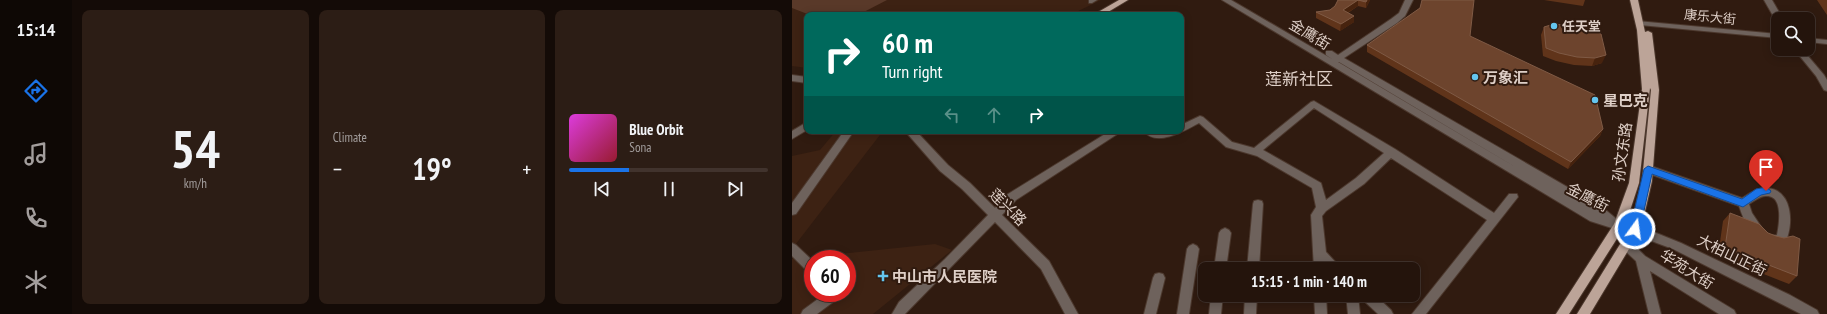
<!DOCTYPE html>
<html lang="en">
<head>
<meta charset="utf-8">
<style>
	:root { --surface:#24140c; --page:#2c1d15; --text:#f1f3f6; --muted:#a39e9d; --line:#41332d; --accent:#1a73e8 }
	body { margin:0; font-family:"PT Sans Narrow","Noto Sans SC",sans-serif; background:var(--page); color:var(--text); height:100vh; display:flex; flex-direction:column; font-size:15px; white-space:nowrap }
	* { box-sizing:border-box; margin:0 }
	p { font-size:13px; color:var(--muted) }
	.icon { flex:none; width:22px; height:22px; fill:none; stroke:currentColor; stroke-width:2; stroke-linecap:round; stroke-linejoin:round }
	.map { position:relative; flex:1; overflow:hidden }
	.details { display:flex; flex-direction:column; gap:10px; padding:10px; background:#140b07; width:720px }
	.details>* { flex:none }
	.hud { position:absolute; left:12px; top:12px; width:380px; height:122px; border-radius:8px; box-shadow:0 2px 10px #0003,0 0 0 1px var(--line); background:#00695c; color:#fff; overflow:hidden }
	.buttons { position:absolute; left:979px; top:12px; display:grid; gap:8px }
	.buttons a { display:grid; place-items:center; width:44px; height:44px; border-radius:8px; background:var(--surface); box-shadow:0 2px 10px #0003,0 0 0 1px var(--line); font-size:20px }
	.speed { position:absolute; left:12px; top:250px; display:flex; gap:8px; font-size:20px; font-weight:700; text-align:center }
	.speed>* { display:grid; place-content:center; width:52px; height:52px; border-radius:50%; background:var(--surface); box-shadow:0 2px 10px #0003,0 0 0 1px var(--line); line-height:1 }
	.speed .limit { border:6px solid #d22; background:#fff; color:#111 }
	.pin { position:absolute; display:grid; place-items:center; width:34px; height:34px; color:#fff; margin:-41px -17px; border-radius:50% 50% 50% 0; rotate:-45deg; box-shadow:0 0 4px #0007 }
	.pin .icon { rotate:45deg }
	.me { position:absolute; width:44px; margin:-22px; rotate:14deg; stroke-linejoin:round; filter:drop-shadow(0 0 3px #0008) }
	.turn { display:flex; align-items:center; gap:14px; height:84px; padding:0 12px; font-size:18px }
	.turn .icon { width:52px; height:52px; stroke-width:2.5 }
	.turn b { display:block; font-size:28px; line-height:34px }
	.lanes { display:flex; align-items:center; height:38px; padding:0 12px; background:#0003; justify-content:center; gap:20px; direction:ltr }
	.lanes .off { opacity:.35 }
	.big { font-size:30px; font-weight:600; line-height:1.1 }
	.details .card { flex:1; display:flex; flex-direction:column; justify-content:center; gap:6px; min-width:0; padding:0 14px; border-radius:8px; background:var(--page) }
	.details .dial { align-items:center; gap:0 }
	.dial b { font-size:52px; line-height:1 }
	.song { display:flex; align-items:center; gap:12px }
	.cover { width:48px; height:48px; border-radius:6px; background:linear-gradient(135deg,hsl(300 70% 55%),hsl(350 70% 35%)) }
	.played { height:4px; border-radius:2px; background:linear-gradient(90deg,var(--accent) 30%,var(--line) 30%) }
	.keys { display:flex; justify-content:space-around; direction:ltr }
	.heat { display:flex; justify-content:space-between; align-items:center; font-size:22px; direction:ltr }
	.details .tiles { flex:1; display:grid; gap:10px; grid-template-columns:repeat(3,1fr) }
	.trip { position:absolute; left:406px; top:262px; width:222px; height:40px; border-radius:8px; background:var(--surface); box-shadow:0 2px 10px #0003,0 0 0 1px var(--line); font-weight:600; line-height:40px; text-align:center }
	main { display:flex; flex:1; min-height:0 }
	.dock { display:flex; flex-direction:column; width:72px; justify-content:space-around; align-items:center; background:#0e0805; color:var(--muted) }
	.dock .icon { width:28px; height:28px }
	.dock .on { color:var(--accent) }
	.dock b { font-size:18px; color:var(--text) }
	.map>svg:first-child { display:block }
	.built { fill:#3d2213; fill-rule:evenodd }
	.green { fill:#593929 }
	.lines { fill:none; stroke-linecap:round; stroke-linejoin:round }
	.minor-casing { stroke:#4c382d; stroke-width:2 }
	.major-casing { stroke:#4c382d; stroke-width:2 }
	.minor { fill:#6e625c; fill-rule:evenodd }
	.major { fill:#bca498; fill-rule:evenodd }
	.wall { fill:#60341a }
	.shaded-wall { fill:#47230e }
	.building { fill:#6d442d; stroke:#7f5a45 }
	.route { fill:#1a73e8; stroke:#114b97 }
	.poi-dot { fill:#64c5ee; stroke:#301b10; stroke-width:1.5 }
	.labels { text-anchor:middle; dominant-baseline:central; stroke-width:4; stroke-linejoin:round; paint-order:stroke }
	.far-street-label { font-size:13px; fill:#decfc7; stroke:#301b10 }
	.far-poi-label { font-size:13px; font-weight:bold; fill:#decfc7; stroke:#301b10; text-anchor:start }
	.street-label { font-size:15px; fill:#decfc7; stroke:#301b10 }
	.poi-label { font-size:15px; font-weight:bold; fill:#decfc7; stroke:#301b10; text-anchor:start }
	.quarter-label { font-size:17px; fill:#decfc7; stroke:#301b10 }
</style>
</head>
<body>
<main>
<nav class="dock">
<b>15:14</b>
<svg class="icon on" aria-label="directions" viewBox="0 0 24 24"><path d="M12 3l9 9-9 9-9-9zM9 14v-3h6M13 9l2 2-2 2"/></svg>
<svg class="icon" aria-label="music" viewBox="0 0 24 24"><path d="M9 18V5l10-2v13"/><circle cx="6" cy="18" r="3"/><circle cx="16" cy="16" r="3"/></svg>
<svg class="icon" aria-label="phone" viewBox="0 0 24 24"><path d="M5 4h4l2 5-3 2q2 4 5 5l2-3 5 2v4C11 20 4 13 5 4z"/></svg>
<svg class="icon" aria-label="climate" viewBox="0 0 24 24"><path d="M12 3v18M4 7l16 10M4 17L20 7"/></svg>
</nav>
<section class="details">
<div class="tiles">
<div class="card dial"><b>54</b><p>km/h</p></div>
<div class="card"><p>Climate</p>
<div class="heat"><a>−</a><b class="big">19°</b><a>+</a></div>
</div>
<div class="card">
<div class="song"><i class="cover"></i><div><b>Blue Orbit</b><p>Sona</p></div></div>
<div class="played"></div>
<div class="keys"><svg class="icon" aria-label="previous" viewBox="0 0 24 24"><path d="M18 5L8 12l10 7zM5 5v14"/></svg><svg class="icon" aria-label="pause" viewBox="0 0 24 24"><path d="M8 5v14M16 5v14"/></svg><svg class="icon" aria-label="next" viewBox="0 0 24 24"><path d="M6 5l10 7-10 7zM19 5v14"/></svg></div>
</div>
</div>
</section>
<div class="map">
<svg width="1035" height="314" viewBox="0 0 1035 314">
	<rect width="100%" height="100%" fill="#301b10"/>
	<path class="built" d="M0 0H309L278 15H15V68L0 66Z
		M44 131H91L0 249V156L28 150Z
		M143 244 160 250 81 314H0V259ZM21 259H55V293H21Z"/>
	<path class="green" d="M0 0H95L66 15H18L0 8Z"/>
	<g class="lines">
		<defs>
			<path id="minor" d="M297 0H305L300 3H297Z
				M430 0H439L540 59 534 55V51H540L546 55 599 19 607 13 613 0H621L613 16 605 23 552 58 810 207 827 221 847 226 889 243 998 295 1025 310 1027 314H1009L881 249 835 232 839 242 853 256 942 310 944 314H927L858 271 869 314H857L844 261 830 248 823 229 798 221ZM547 62 730 171 546 62Z
				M972 0H980L991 19 984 21Z
				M845 21 986 34V38L848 25H845Z
				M1016 38 1035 40V44L1016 42Z
				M1002 49H1010L1032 75 1035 80V91L1032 90 1024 76Z
				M0 75 15 77V83L0 81Z
				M522 101 603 149 702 213 717 194H725L726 197 634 314H620L695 220 599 158 572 184 534 211 530 216 534 252 550 269H536L534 267V269H522L519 215 524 207 520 188 465 156 434 147 407 123C394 130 364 148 352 131H389V125L408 116 411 117 440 142 462 148 519 102ZM522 108 592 153 564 178 534 200 529 183 471 150Z
				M15 122V130L0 139V131Z
				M52 131H62L4 214 0 215V203Z
				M113 131H124L156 165 178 183 203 208 216 194 318 131H330L224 200 210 215 257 261 286 314H273L249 269 203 222 113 314H100L107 302 153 259 196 215 170 189 148 171Z
				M856 165 950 198C957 194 966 187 975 188 1001 190 1002 225 993 243 987 245 981 244 975 242L973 239 975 236 985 235C987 225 992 195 974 196 968 196 962 201 957 204L960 213 972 231 970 234C958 238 950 215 947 206L852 172 851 169Z
				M466 200 470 201 471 204 467 269H455L461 204 462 201Z
				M433 228 437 230 439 233 434 269H422L427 233 429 230Z
				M0 243 4 245 21 261V274L17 273 0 256Z
				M401 244 405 246 407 249 397 314H385L395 249 397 246Z
				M367 273 371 274 373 278 364 314H352L361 278 363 274Z
				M34 293H50L48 297 25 314H9L11 310Z
				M419 295H431L429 314H417Z
				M453 295H465L464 314H452Z
				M522 295H534L535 314H523Z
				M554 295H566L568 314H556Z
				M568 295H583L599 310 601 314H586L570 299Z"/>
			<path id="major" d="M327 0H336L311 15H301Z
				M838 0H846L853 32 856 31 860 33 867 90 860 181 849 229 798 314H785L838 228 850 181 859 90 858 88 847 183 833 226 777 314H764L822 224 837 183 850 89 845 30Z"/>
		</defs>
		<use href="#minor" class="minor-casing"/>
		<use href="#major" class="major-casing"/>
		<use href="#minor" class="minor"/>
		<use href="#major" class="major"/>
	</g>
	<path class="wall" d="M546 0H578L574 8 566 6 556 13 562 22 548 31 524 18V12L538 10 543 6Z
		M752 0H793L791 6Z
		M1025 0H1035V15Z
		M628 8 678 36 811 129 808 136 776 169 575 52V45Z
		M762 24 810 63 800 66 782 65 764 61 751 56 749 35 752 27Z
		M938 213 976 233 1005 276 997 284 926 256 931 221Z"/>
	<path class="shaded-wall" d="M566 0V6L550 16 551 10Z
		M575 0H578L574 8V2Z
		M562 16V22L548 31 549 24Z
		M814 55 810 63 800 66 803 58Z
		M811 129 808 136 776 169 779 162Z"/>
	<path class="building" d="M546 0H575L574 2 566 0 551 10 562 16 549 24 524 12 538 10 543 6Z
		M630 0H682L678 36 803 95 811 129 779 162 575 45 628 8Z
		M762 24 798 28 809 34 814 55 803 58 785 57 767 53 754 48 752 27Z
		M938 213 967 224 976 233 984 236 992 238 1001 236 1008 239 1005 276 933 248Z"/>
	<path class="route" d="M856 166 950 199 964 189 974 187 979 191 978 193 969 195 951 207 860 174 848 229 843 233 838 229 852 169Z"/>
	<g class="poi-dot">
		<circle cx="762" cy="26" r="4"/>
		<circle cx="683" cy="77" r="4"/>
		<circle cx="803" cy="100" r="4"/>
		<path d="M89 270h4v4h4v4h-4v4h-4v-4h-4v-4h4z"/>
	</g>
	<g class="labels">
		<g class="far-street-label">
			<text transform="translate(918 17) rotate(6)">康乐大街</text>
		</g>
		<g class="far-poi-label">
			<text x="770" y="26">任天堂</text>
		</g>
		<g class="street-label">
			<text transform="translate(518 34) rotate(31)">金鹰街</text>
			<text transform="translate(830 152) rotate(-82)">孙文东路</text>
			<text transform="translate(796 197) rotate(27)">金鹰街</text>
			<text transform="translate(216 207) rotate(45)">莲兴路</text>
			<text transform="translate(940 255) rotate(26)">大柏山正街</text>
			<text transform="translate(895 269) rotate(32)">华苑大街</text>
		</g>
		<g class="poi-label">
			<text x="691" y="77">万象汇</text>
			<text x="811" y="100">星巴克</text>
			<text x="100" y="276">中山市人民医院</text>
		</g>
		<g class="quarter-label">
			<text x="507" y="79">莲新社区</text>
		</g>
	</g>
</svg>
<div class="buttons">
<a><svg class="icon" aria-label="search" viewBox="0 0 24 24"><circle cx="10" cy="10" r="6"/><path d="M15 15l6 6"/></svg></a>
</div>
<div class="speed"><div class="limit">60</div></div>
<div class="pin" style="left:974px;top:191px;background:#d93025"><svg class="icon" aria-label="arrive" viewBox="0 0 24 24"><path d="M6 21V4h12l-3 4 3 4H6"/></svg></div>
<svg class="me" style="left:843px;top:229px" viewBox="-20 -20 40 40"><circle r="17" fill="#1a73e8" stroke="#fff" stroke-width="3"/><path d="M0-11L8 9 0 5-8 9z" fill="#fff"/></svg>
<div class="trip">15:15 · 1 min · 140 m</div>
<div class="hud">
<div class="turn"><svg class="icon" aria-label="right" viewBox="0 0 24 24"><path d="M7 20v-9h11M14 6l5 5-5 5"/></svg><div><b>60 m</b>Turn right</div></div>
<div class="lanes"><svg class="icon off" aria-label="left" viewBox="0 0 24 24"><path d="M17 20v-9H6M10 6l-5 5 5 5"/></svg><svg class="icon off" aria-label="ahead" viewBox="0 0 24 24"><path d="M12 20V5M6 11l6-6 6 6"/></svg><svg class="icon" aria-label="right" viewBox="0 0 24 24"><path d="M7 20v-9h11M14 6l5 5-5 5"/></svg></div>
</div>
</div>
</main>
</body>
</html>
